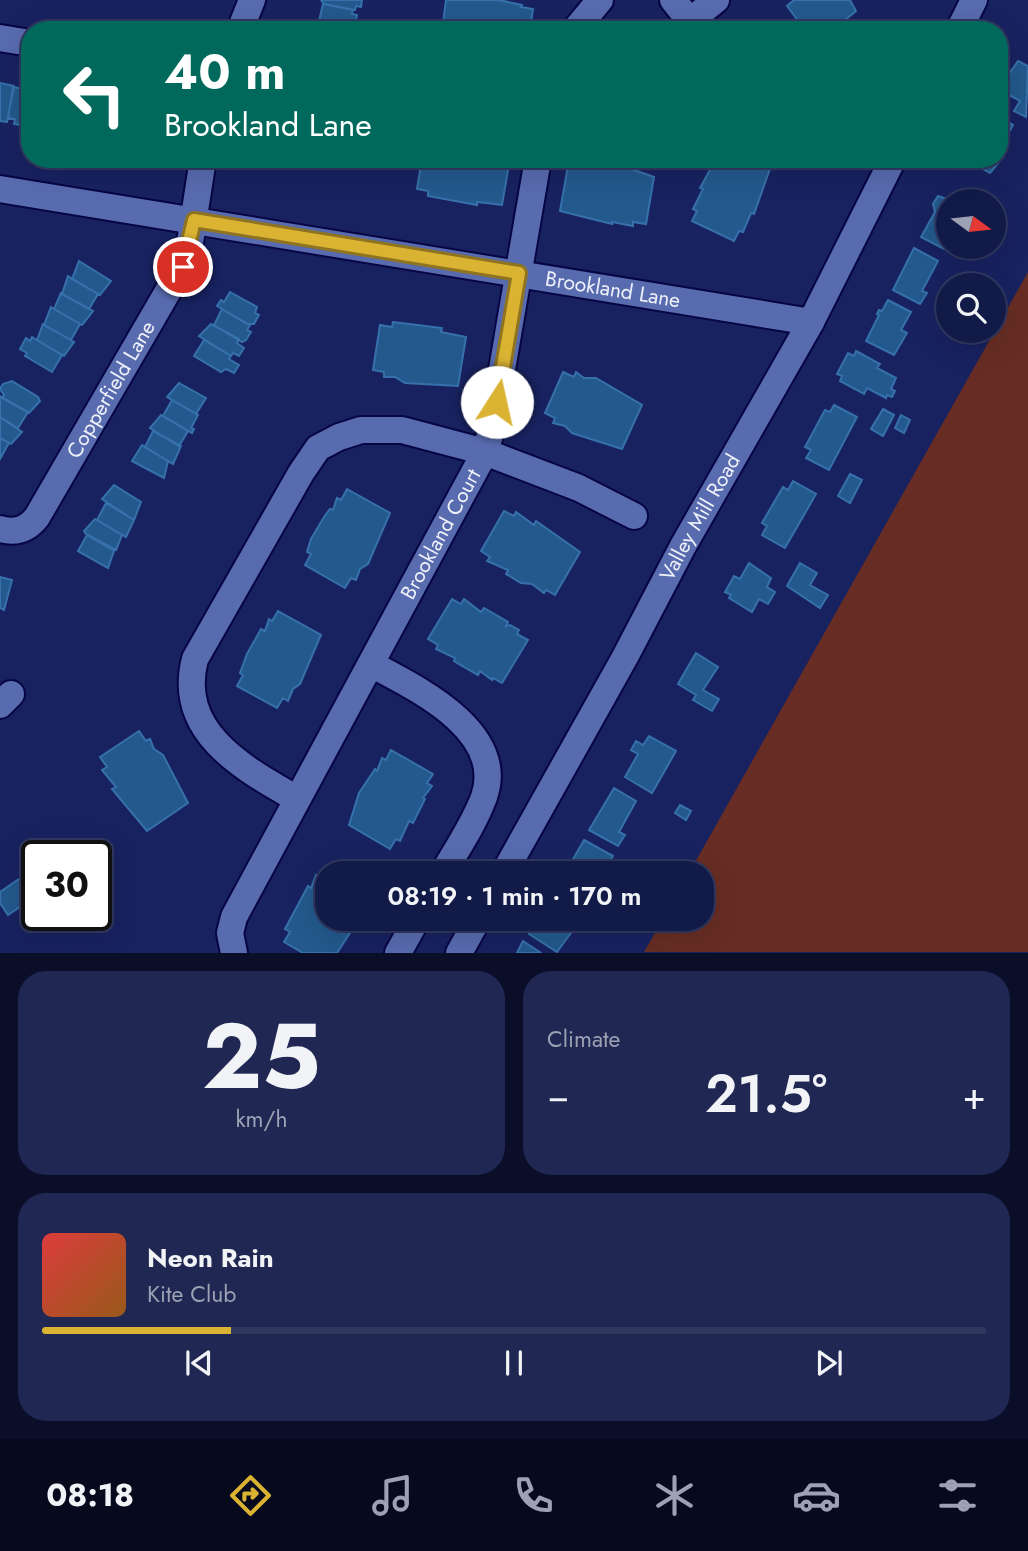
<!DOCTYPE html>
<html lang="en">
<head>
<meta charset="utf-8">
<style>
	:root { --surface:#121a48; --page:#1f2752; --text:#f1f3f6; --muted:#9ca1b4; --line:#313860; --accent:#dab333 }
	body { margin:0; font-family:Jost,sans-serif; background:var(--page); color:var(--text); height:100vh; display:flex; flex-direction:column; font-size:26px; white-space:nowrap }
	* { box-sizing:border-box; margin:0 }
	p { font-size:23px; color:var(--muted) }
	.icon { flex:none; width:38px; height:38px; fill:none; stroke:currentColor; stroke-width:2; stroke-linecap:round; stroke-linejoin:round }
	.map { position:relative; height:953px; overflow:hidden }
	.panel { display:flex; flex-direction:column; gap:18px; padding:18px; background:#0a0e28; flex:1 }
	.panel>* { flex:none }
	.guide { position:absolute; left:21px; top:21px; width:987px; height:147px; border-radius:28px; box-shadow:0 7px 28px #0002,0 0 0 2px var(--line); background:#00695c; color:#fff; overflow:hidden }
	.needle { width:46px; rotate:105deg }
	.buttons { position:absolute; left:936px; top:189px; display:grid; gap:14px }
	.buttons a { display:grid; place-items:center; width:70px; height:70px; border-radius:50%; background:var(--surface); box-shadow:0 7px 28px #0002,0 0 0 2px var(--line); font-size:35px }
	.speed { position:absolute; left:21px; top:840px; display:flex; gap:14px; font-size:35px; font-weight:700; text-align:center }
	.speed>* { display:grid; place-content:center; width:91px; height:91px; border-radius:50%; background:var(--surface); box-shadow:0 7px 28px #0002,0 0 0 2px var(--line); line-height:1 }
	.speed .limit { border:4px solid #111; border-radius:10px; background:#fff; color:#111 }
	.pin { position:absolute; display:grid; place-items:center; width:60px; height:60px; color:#fff; margin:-30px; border:4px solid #fff; border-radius:50%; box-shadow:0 2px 7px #0007 }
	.me { position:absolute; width:77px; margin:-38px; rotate:10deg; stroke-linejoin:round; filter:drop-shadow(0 0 5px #0008) }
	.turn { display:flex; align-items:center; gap:24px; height:147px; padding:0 28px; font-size:32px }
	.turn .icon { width:91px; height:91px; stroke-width:2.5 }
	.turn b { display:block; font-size:49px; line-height:60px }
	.big { font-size:52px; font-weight:600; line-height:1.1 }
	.panel .card { flex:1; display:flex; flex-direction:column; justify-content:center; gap:10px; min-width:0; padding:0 24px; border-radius:28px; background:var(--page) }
	.panel .dial { align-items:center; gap:0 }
	.dial b { font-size:91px; line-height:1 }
	.song { display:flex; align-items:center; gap:21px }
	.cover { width:84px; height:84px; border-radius:10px; background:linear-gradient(135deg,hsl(0 70% 55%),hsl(30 70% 35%)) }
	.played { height:7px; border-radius:4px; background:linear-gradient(90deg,var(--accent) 20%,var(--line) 20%) }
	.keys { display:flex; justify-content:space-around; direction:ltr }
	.heat { display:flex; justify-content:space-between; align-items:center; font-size:38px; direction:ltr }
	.panel .tiles { flex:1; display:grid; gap:18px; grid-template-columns:1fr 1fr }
	.card:last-child { grid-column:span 2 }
	.trip { position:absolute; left:315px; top:861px; width:399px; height:70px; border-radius:28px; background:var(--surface); box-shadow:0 7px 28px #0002,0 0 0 2px var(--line); font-weight:600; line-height:70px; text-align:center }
	.dock { display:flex; height:112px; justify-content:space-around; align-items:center; background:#070a1d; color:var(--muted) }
	.dock .icon { width:49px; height:49px }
	.dock .on { color:var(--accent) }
	.dock b { font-size:32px; color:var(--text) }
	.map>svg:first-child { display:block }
	.green { fill:#672d24 }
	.building { fill:#23598d; stroke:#3771ab; stroke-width:2 }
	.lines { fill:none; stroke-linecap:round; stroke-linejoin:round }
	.minor-casing { stroke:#070543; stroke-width:30 }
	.minor { stroke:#586baf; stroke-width:26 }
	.route-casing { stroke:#8e7421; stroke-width:18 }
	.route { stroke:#dab333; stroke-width:12 }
	.labels { text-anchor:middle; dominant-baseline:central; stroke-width:7; stroke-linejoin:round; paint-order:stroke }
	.street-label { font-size:21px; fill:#eef1f9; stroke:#182260 }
</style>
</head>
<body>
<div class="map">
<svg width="1028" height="953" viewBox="0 0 1028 953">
	<rect width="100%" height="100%" fill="#182260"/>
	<path class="green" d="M1028 272V952H644L663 919H702V873H689Z"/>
	<path class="building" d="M321 0H362L361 7 356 6 355 10 324 4Z
		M446 0H499L522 5 521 7 533 9 530 30H442Z
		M794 0H850L856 11 833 30H805L787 6Z
		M323 4 353 10 352 14 357 15 355 25 319 21Z
		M322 22 353 27 352 30H320Z
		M1018 61 1028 66 1026 117 1014 111 1020 101 1002 91 1001 85Z
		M0 83 14 86 7 122 0 121Z
		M13 87 30 90 26 126 14 124 15 119 8 118Z
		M999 117 1013 125 999 151Z
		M999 155 1003 157 990 173 981 168 984 163 978 159H999Z
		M299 159H334L329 166Z
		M422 159H510L502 205 477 202V205L428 196V191L417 189Z
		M716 159H763L772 163 754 214 751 213 743 232 739 231 734 241 692 221 697 211 693 209 703 189 700 188Z
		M569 160 623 166 654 177 646 224 633 222V226L612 222V224L560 211Z
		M938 196 953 201H948V241L944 249 921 237 935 212 933 204Z
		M914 248 938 261 922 291 927 293 920 304 893 290Z
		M79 261 111 281 100 295 72 279Z
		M68 276 98 294 89 309 62 294Z
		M230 292 257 307 255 313 259 315 254 324H247L217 306 221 300 224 302Z
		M61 293 93 311 82 325 54 309Z
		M888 300 911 312 901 330 907 333 894 355 866 341 879 315 877 314 879 310 882 311Z
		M51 307 80 324 71 340 44 325Z
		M222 309 250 325 247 330 251 332 246 340 242 342 214 325Z
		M393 322 442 328 441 332 466 337 458 386 405 383 395 377H384V372L373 370 380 325 392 327Z
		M43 324 74 342 64 356 37 340Z
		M211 324 239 339 237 343 244 348 239 356 233 353 231 356 199 336Z
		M32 337 62 355 52 372 25 356 27 353 20 349 26 338 30 341Z
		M204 340 231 356 229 359 239 365 234 373 226 369 221 372 194 356Z
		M856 351 880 364 877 368 896 378 891 389 895 391 892 397 887 395 886 398 867 388 864 394 840 381 842 376 837 374 848 353 854 356Z
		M563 372 574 377 576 372 584 378H596L642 405 622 449 572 433 565 426 553 423 555 418 545 413Z
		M12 381 38 397 40 401 29 413 2 398 4 395 0 389 3 384Z
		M179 383 206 398 196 414 167 397Z
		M0 396 28 412 18 428 0 417Z
		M172 400 198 415 191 428 194 429 192 433 163 416Z
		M834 405 857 417 829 470 806 458 811 450 805 447 825 410 830 412Z
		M883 409 894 415 883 436 871 429Z
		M161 415 188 431 179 446 150 428Z
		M901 415 910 420 904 433 895 428Z
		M0 417 22 432 11 444 0 438Z
		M153 431 181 446 173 464 145 447Z
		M0 438 9 443 0 459Z
		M142 445 168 461 164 478 132 461Z
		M850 474 862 480 850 503 838 496Z
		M793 481 816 494 785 548 762 535 767 526 762 523 783 487 788 490Z
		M114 485 141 502 134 520 102 499Z
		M347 489 390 513 368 564 360 569 356 580 351 578 345 588 305 565 311 554 307 552 311 539 324 517 330 509 333 510 337 498 341 500Z
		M106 503 134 520 126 537 97 520Z
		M504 511 514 516 516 512 534 525 536 521 580 552 555 595 546 590 544 593 532 584 521 583 506 574 508 570 487 561 490 557 481 551Z
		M95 519 122 535 116 550 86 534 84 531Z
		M87 535 114 551 108 568 78 551Z
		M749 563 771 578 767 587 775 592 768 604 759 599 752 612 729 598 731 595 725 592 734 576 740 579Z
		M800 563 817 573 810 585 828 595 820 608 787 586Z
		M0 577 12 580 4 610 0 608Z
		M452 599 461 604 464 599 481 612 484 608 508 622 506 626 510 625 519 630 517 634 528 640 502 683 493 678 492 680 480 671 478 675 454 661 455 658 436 649 438 645 428 639Z
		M278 611 321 635 300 684 293 689 288 701 283 698 277 708 237 686 243 675 240 673 247 654 261 629 265 631 269 619 272 621Z
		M696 653 718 667 703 690 719 699 712 711 693 700 696 695 678 684Z
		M139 731 146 741 150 739 154 749 163 755 188 803 147 831 112 789 116 787 102 770 107 767 100 757Z
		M649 736 676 751 652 793 625 777 638 754 631 750 636 741 643 745Z
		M391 750 433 774 427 783 432 786 423 798 425 799 413 823 409 821 400 841 396 839 390 849 349 825 359 793 375 769 377 771 382 758 386 760Z
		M614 788 636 801 619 832 625 835 618 846 589 830Z
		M680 805 691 811 686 820 675 813Z
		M584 840 613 856 604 873H565Z
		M325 867 337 873H327V919H357L355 925 337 953H303L284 942 290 932 285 929 308 886 311 888 316 875 319 877Z
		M25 875 37 895 8 915 0 903V892Z
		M538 919H581L557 952 529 934Z
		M523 941 541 953H517Z"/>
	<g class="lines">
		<defs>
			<g id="minor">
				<path d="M673 0 697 30"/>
				<path d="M690 21 716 0"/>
				<path d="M240 30 252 0"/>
				<path d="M575 30 600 0"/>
				<path d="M959 30 974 0"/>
				<path d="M0 38 30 43"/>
				<path id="s1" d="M0 189 811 322"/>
				<path id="s2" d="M0 529C15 533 27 530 37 517L182 267 189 249 203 159"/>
				<path d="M371 664C416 688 507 731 484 797 474 824 457 849 443 873"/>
				<path d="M0 705 11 694"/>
				<path d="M297 799C243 768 176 732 195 659L301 473 318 448 339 437 361 430H402L485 452 579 488 634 516"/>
				<path id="s3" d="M504 873 625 657 683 546 811 322 893 159"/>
				<path id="s4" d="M234 953 230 933 234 917 485 452 492 428 538 159"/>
				<path d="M398 953 417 919"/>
				<path d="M459 953 478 919"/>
			</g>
		</defs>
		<use href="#minor" class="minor-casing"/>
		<use href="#minor" class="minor"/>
	</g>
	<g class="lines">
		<defs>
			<path id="route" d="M183 267 194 220 519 273 497 402"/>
		</defs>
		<use href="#route" class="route-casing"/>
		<use href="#route" class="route"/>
	</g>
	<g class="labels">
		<g class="street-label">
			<text stroke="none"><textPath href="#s1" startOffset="621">Brookland Lane</textPath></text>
			<text stroke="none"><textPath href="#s2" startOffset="189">Copperfield Lane</textPath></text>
			<text stroke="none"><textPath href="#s3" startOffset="406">Valley Mill Road</textPath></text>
			<text stroke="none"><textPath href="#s4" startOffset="472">Brookland Court</textPath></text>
		</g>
	</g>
</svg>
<div class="buttons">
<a><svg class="needle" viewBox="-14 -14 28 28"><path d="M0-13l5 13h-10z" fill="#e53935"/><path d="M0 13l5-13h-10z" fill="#9ca1b4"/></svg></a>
<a><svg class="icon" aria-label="search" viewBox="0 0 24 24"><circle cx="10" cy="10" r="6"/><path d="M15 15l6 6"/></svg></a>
</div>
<div class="speed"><div class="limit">30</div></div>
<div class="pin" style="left:183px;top:267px;background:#d93025"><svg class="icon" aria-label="arrive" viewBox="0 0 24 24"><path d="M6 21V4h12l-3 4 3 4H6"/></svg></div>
<svg class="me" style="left:497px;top:402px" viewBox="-20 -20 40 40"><circle r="19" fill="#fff"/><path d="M0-13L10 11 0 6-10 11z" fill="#dab333"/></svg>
<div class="trip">08:19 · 1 min · 170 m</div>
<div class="guide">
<div class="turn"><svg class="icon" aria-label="left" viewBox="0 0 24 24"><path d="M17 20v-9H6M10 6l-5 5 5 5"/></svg><div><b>40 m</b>Brookland Lane</div></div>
</div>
</div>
<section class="panel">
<div class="tiles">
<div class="card dial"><b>25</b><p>km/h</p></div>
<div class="card"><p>Climate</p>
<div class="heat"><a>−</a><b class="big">21.5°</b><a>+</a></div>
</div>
<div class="card">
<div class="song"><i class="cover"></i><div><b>Neon Rain</b><p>Kite Club</p></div></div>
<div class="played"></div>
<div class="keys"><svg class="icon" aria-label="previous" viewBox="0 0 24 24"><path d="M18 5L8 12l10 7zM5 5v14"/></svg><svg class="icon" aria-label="pause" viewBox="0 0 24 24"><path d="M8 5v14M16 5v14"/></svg><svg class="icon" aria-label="next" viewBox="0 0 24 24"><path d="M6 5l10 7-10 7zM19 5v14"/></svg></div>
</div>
</div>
</section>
<nav class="dock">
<b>08:18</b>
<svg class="icon on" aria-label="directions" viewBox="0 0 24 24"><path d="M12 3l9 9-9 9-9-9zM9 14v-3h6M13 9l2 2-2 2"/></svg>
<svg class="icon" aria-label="music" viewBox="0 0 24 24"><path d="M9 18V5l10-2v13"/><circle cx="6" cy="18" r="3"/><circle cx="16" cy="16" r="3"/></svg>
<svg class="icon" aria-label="phone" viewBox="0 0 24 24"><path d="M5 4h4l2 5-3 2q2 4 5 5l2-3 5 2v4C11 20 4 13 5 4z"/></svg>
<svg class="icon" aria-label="climate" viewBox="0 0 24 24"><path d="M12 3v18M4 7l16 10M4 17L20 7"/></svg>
<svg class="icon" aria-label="car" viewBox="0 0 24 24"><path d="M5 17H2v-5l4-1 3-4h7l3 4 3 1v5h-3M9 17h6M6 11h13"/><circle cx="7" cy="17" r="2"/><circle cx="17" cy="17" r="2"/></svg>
<svg class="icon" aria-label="filters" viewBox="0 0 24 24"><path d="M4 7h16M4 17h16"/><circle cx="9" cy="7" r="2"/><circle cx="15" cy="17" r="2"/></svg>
</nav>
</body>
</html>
